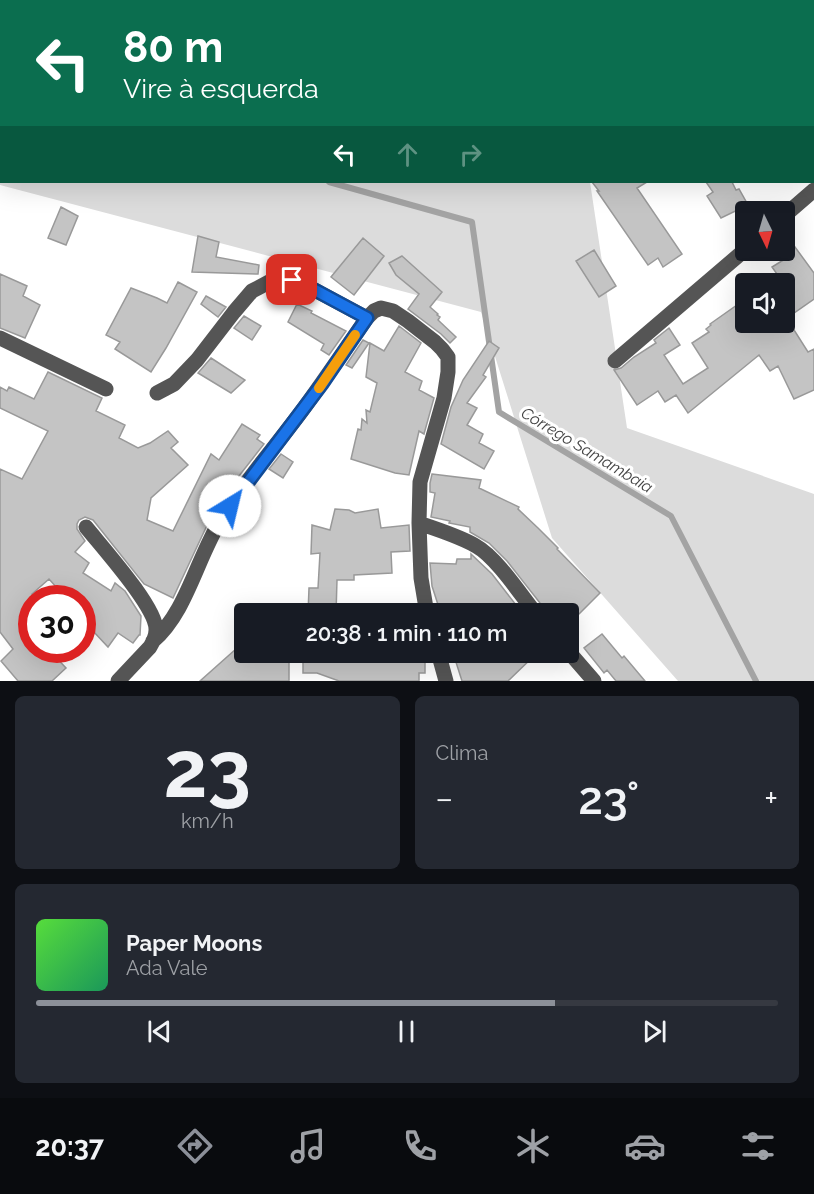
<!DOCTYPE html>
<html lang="pt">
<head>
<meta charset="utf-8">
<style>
	:root { --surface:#171b24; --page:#242831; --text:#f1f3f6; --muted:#9ea1a6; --line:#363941; --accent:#8c9099 }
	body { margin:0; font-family:Raleway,sans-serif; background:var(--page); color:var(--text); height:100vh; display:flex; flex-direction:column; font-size:22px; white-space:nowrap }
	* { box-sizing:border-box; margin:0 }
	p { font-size:20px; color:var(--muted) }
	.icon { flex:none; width:33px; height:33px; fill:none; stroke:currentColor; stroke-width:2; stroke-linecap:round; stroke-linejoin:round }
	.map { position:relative; height:681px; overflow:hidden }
	.details { display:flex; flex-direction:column; gap:15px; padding:15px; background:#0d0f14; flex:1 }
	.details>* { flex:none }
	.hud { position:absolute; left:0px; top:0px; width:814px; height:183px; box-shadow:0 6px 24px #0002; background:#0b6e4f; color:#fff; overflow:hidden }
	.needle { width:39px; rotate:175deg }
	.fabs { position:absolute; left:735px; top:201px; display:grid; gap:12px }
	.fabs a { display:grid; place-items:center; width:60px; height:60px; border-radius:6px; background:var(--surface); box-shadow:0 6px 24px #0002; font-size:30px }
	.speed { position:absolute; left:18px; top:585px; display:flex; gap:12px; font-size:30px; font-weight:700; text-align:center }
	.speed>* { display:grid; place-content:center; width:78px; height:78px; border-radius:50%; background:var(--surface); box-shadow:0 6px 24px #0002; line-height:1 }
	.speed .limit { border:9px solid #d22; background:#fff; color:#111 }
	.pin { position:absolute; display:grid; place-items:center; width:51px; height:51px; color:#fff; margin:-26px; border-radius:12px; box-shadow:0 3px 9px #0006 }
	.me { position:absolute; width:66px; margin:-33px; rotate:36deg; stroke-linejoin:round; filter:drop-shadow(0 0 4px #0008) }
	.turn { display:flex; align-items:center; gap:21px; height:126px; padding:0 24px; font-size:27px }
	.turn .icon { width:78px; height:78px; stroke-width:2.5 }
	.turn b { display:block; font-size:42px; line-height:51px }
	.lanes { display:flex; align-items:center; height:57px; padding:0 24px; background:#0003; justify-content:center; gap:30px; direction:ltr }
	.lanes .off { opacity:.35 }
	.big { font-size:45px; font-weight:600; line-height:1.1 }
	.details .card { flex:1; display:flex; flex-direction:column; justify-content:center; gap:9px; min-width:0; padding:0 21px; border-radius:9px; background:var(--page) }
	.details .dial { align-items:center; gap:0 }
	.dial b { font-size:78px; line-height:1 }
	.song { display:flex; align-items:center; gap:18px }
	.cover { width:72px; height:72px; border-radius:9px; background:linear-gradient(135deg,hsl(110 70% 55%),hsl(150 70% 35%)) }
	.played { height:6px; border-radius:3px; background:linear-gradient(90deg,var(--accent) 70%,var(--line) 70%) }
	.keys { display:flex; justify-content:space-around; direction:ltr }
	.heat { display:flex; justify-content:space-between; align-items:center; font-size:33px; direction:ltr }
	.details .tiles { flex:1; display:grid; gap:15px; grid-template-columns:1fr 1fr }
	.card:last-child { grid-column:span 2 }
	.trip { position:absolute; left:234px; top:603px; width:345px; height:60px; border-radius:6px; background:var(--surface); box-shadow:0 6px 24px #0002; font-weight:600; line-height:60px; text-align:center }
	.tab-bar { display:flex; height:96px; justify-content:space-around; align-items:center; background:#090b0e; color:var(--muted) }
	.tab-bar .icon { width:42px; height:42px }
	.tab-bar .selected { color:var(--accent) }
	.tab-bar b { font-size:27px; color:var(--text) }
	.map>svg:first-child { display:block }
	.green { fill:#dcdcdc }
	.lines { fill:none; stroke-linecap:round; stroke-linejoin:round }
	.stream { stroke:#a3a3a3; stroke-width:6 }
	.building { fill:#c4c4c4; stroke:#999; stroke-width:1.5 }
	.minor { stroke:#555; stroke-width:15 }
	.route-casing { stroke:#114b97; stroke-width:15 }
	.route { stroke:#1a73e8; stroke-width:10 }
	.slow { stroke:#f59e0b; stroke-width:10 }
	.labels { text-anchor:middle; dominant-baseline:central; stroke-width:6; stroke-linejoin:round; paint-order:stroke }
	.water-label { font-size:16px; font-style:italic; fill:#444; stroke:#fff }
</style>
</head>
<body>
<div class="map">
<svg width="814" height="681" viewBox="0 0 814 681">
	<rect width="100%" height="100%" fill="#fff"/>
	<path class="green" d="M0 0H235V1L2 2V182H590L627 428 814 494V681H678L552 538 481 312 0 185Z"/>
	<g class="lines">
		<path class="stream" d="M0 79 2 80
			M329 182 472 222 499 412 671 516 756 681"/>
	</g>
	<path class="building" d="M592 182H647L637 188 682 254 663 267 658 258 648 265 597 191H599Z
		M706 182H732L736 190 739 189 748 205 721 218 707 196 713 192Z
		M61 207 78 216 66 245 48 238Z
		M784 232 814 273V299L784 320V284L772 267 785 259Z
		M198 236 219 242 216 257 259 265 258 274 192 272Z
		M363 238 384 256 354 295 331 277Z
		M594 250 616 286 599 297 576 261Z
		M402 256 442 292 430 307 438 314 437 315 440 317 438 320 456 337 450 343 441 334 408 309 419 294 396 275 389 263Z
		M0 274 27 286 23 296 40 305 25 338 0 328Z
		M178 282 197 292 166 348 151 372 115 349 120 342 106 335 131 288 157 298 167 303Z
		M206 296 226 307 218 317 201 304Z
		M297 304 312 311 311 313 346 331 329 355 321 350 324 344 288 322Z
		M737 305 746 318V322H789L808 352 814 349V390L794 399 778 366 770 371 759 355 688 413 676 395 665 402 658 391 637 405 614 370 621 368 634 357 656 343 654 340 669 328 680 345 664 355 683 384 708 368 692 343 709 332 706 329 711 325 710 324Z
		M244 316 261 326 252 340 234 328Z
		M399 326 421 343 405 372 422 381 419 390 434 398 424 434 419 431 409 475 395 473 351 459 358 429 361 430 362 419 367 423 366 410 370 412 377 383 366 377 370 343 384 351Z
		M363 340 369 343 352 368 346 365Z
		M489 341 499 348 483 375 486 377 467 403 477 408 467 425 483 434 479 443 494 451 484 469 441 444 451 407 463 380Z
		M211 358 245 380 231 393 198 373Z
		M48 372 102 398 96 411 125 425 119 438 138 448 150 443 168 431 178 442 171 448 188 465 151 498 147 520 173 531 211 454 219 460 242 424 260 435 257 439 264 444 217 504 173 598 144 584 93 520 85 517 79 520 77 524V529L85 541 75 552 89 563 83 573 111 591 115 583 125 591 141 616 140 635H139L133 643 118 633 108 647 92 630 94 627 82 616V598H66L49 579 32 594V650H49L66 668 52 681H18L1 661 13 649 0 632V469L22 479 48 431 0 408V387L7 391 9 387 34 399Z
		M281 454 293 462 283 478 269 469Z
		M432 474 481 480 479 488 519 507 518 509 538 528 558 548 557 549 600 593 579 614H546L544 608 507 561 489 543 470 532V527L449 523 450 521 431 517 435 493 430 492V483Z
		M335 509 349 510 355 513 378 509 381 528 409 525 410 551 391 552 392 573 354 575V580H337L336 614H308L309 588H318L320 553 311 554 312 525 330 530Z
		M471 554 492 574 523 614H441L432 586 430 563 456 564 457 559H471Z
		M602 634 622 658 624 656 645 681H616L607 670 604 673 584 648Z
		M237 648 244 650V652H251V655L289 659V681H200Z
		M303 652H331V657H425V673H419V681H339L317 673H303Z
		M463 652H538L508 681H462L454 656Z"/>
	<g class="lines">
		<path class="minor" d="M390 2 391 0
			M644 2 647 0
			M784 216 814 190
			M0 338 106 389
			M615 361 746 249
			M157 393 174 384 197 360 234 312 252 291 271 281 292 280 313 289 367 318
			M419 523C438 530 459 536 476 546 496 557 521 595 536 614
			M86 527C102 547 157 608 156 630 156 636 153 642 150 647L118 681
			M153 641C187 612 197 557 222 518 245 481 275 447 301 412 324 381 345 349 367 318L374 311 381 308 393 311 408 321 435 342 442 349 448 357V372L444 398 420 482 419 523 421 578 427 614
			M568 651 594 681
			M438 652 446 681"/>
	</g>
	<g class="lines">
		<defs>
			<path id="route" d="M230 506 322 384 367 318 313 289 292 280"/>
		</defs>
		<use href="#route" class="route-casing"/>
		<use href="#route" class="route"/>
		<path class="slow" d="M319 388 355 335"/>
	</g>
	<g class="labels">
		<g class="water-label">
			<text transform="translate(587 450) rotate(31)">Córrego Samambaia</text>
		</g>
	</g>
</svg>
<div class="fabs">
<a><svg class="needle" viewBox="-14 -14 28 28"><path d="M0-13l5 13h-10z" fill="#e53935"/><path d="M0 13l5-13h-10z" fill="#9ea1a6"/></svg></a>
<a><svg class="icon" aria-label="sound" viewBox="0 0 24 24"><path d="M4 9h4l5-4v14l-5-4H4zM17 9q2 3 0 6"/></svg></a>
</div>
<div class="speed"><div class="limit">30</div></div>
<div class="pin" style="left:292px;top:280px;background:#d93025"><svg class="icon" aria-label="arrive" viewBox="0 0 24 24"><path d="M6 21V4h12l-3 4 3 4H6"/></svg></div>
<svg class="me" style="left:230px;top:506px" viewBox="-20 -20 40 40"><circle r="19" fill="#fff"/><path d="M0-13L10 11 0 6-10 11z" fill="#1a73e8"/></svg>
<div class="trip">20:38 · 1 min · 110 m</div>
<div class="hud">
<div class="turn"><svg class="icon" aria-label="left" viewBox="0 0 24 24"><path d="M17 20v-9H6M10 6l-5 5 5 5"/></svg><div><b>80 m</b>Vire à esquerda</div></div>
<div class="lanes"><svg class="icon" aria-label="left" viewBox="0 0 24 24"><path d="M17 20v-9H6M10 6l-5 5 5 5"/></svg><svg class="icon off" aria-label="ahead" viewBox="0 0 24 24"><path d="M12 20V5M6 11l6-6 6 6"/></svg><svg class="icon off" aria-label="right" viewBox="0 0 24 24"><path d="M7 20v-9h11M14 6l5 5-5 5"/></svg></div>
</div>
</div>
<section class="details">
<div class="tiles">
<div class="card dial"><b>23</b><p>km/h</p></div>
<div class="card"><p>Clima</p>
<div class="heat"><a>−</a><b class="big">23°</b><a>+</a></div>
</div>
<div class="card">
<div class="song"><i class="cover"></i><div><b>Paper Moons</b><p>Ada Vale</p></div></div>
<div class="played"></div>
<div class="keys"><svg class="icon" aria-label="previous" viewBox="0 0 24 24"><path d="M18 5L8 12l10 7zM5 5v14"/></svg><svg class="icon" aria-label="pause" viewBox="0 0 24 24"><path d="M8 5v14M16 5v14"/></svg><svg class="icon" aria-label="next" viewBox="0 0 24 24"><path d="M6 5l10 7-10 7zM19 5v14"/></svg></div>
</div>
</div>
</section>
<nav class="tab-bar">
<b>20:37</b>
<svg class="icon selected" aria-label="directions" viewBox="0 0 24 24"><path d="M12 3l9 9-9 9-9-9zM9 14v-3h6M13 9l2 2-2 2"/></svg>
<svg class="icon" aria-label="music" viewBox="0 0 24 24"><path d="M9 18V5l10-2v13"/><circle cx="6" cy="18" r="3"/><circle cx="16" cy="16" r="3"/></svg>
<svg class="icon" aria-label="phone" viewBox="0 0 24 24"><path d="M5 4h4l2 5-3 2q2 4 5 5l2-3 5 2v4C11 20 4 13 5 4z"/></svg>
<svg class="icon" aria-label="climate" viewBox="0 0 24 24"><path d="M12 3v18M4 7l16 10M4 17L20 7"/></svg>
<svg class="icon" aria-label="car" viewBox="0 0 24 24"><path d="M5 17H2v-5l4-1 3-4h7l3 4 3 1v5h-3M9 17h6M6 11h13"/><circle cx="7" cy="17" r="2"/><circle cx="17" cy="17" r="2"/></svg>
<svg class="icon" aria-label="filters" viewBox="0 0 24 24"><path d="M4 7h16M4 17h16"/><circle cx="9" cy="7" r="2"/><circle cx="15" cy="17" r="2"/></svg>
</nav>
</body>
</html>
